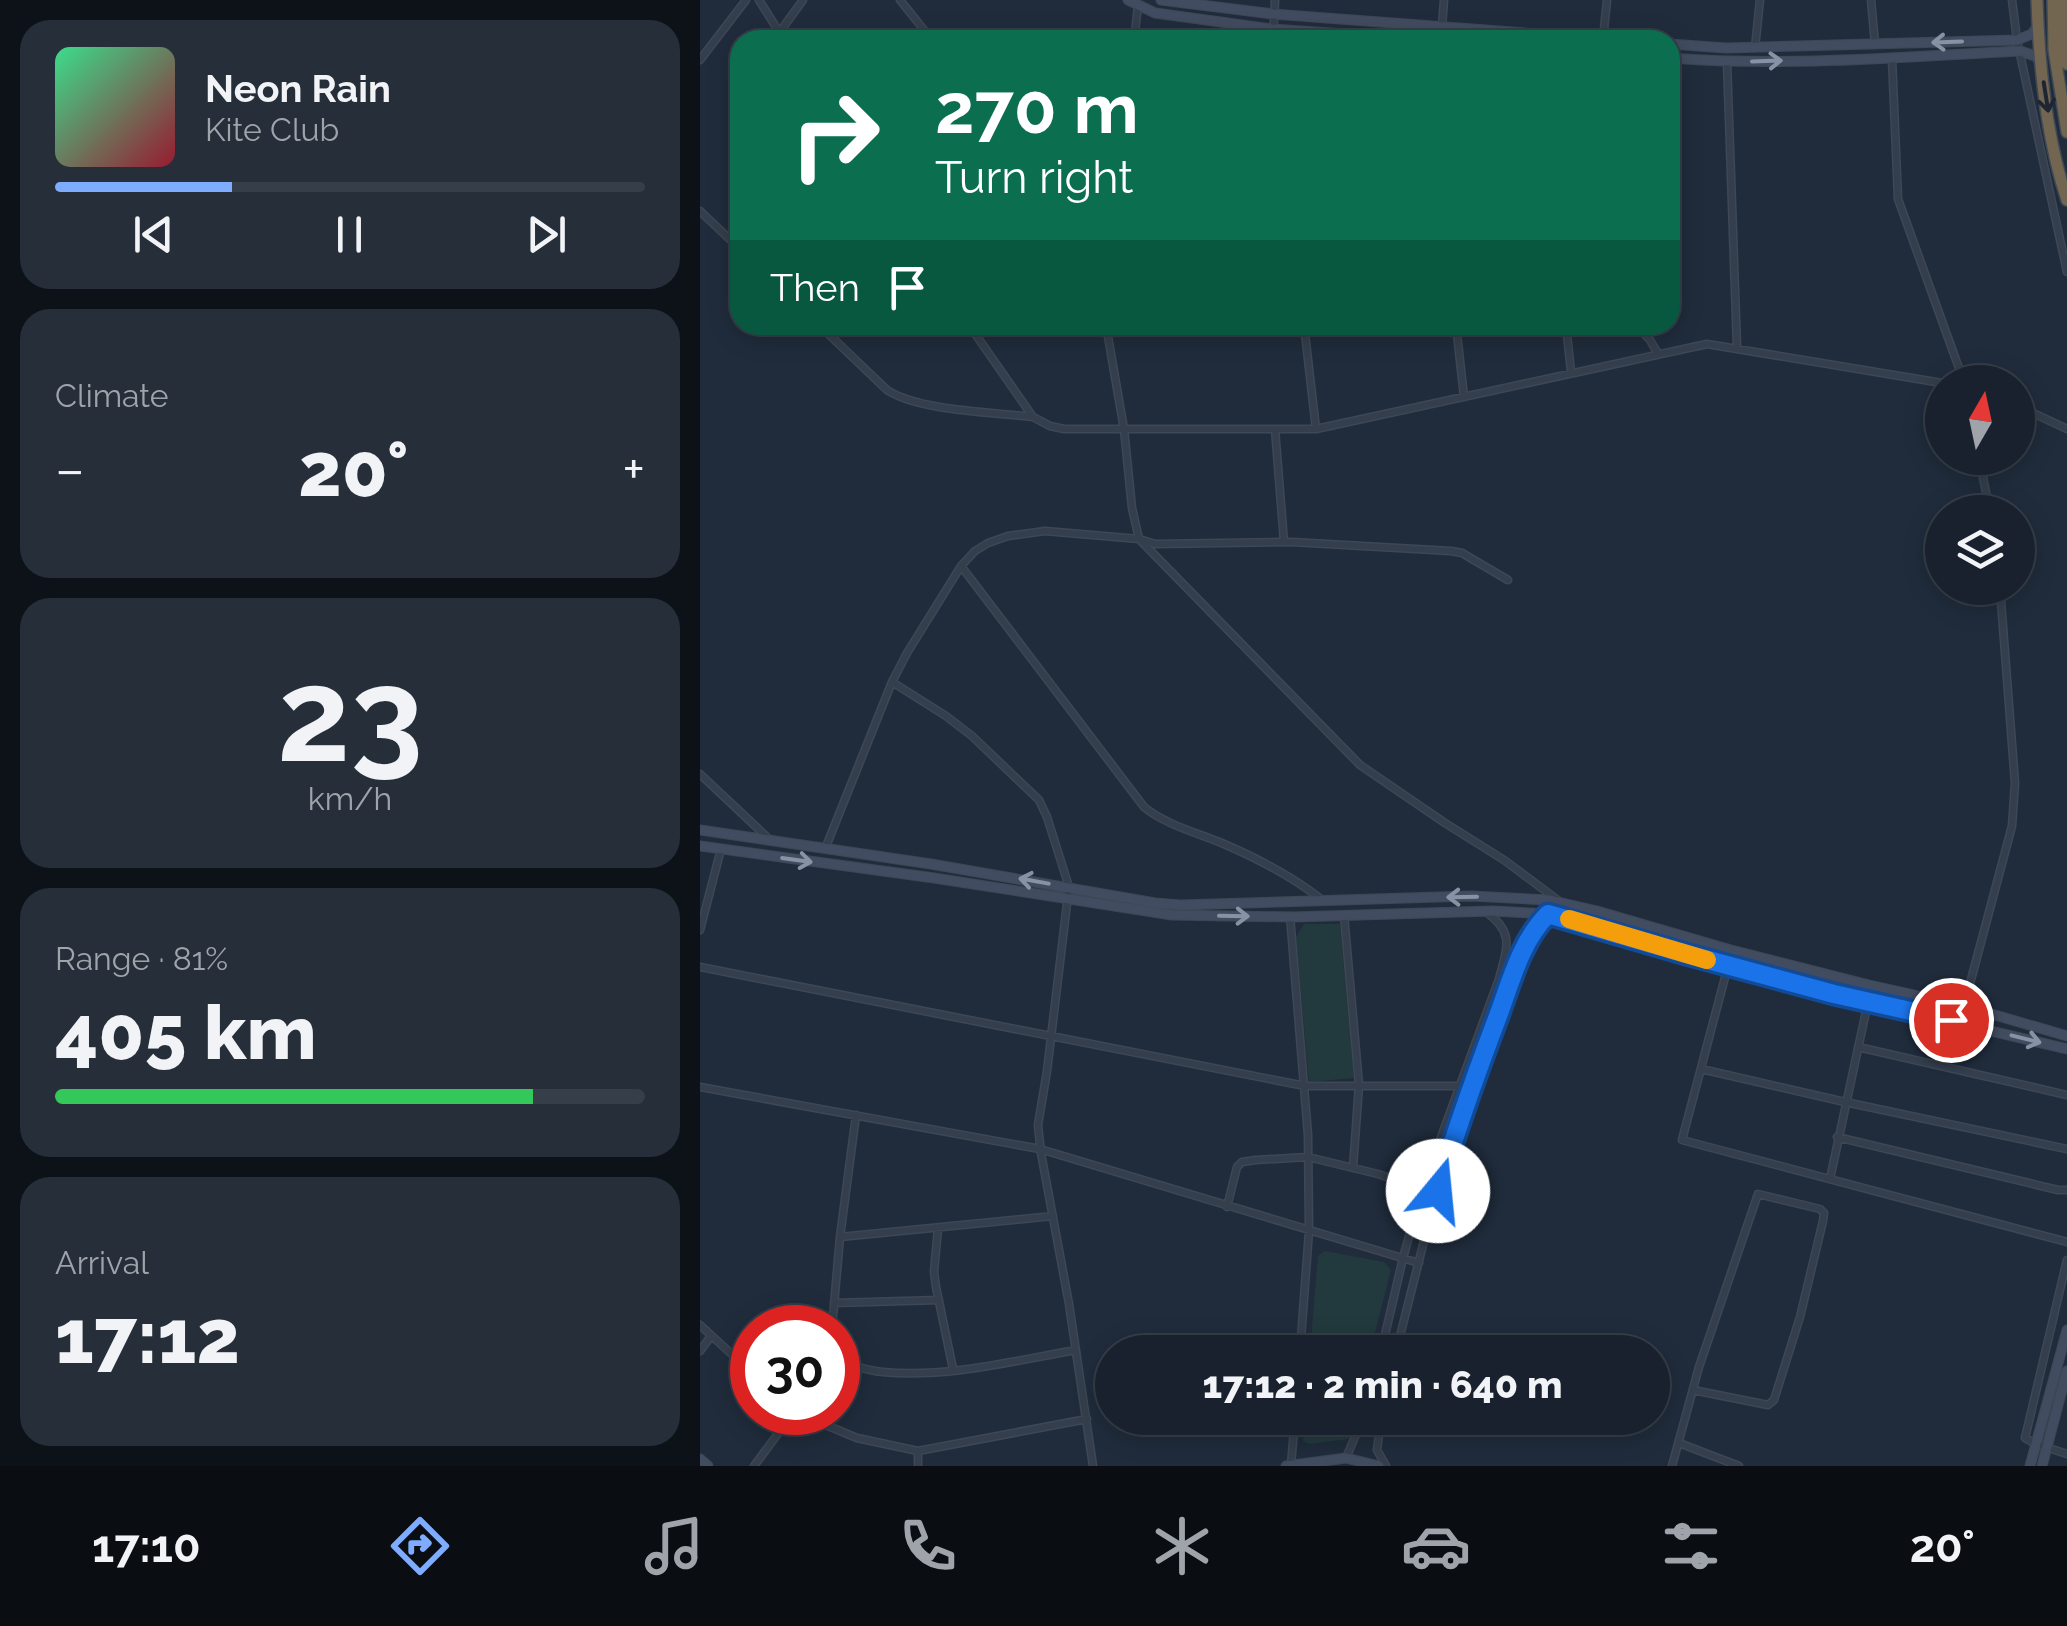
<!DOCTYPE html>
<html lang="en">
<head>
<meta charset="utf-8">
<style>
	:root { --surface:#18212d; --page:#252e39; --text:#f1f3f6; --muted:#9fa3aa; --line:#363e49; --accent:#7eadff }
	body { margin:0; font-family:Raleway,sans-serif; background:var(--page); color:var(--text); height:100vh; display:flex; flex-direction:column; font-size:38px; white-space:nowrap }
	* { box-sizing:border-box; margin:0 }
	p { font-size:32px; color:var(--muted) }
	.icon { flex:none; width:55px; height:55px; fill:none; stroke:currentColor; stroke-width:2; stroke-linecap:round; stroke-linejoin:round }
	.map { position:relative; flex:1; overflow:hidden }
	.sheet { display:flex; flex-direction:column; gap:20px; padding:20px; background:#0d1219; width:700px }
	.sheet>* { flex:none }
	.top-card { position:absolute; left:30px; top:30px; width:950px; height:305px; border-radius:30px; box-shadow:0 5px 25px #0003,0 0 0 2px var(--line); background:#0b6e4f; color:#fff; overflow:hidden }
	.needle { width:65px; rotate:9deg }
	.tools { position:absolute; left:1225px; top:365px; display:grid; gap:20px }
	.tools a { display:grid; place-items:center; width:110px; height:110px; border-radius:50%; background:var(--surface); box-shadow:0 5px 25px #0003,0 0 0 2px var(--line); font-size:50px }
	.speed { position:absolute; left:30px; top:1305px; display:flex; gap:20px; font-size:50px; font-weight:700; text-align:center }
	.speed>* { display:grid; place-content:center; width:130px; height:130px; border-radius:50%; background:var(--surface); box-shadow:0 5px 25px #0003,0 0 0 2px var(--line); line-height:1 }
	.speed .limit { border:15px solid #d22; background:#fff; color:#111 }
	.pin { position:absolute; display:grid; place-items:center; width:85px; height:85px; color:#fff; margin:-42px; border:5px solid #fff; border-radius:50%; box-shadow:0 2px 10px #0007 }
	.me { position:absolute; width:110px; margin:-55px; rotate:17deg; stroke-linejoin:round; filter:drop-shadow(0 0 8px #0008) }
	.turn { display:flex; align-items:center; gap:35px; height:210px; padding:0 40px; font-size:45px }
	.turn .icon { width:130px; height:130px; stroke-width:2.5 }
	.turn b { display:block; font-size:70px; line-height:85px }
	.then { display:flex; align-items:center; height:95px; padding:0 40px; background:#0003; gap:20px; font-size:38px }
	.big { font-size:75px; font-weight:800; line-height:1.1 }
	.sheet .widget { flex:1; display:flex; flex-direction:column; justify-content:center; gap:15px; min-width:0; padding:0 35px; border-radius:30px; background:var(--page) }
	.sheet .dial { align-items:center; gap:0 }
	.dial b { font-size:130px; line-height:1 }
	.song { display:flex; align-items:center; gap:30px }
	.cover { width:120px; height:120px; border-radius:15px; background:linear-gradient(135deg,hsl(150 70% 55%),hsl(350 70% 35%)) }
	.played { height:10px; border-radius:5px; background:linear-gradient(90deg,var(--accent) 30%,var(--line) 30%) }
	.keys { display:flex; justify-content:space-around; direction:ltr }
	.heat { display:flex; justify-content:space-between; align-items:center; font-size:55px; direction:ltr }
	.charge { height:15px; border-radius:8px; background:linear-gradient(90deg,#34c759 81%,var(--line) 0) }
	.trip { position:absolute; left:395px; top:1335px; width:575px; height:100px; border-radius:50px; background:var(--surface); box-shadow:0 5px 25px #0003,0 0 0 2px var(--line); font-weight:800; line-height:100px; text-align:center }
	.menu { display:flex; height:160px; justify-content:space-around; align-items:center; background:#0a0d12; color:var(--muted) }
	.menu .icon { width:70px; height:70px }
	.menu .selected { color:var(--accent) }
	.menu b { font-size:45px; color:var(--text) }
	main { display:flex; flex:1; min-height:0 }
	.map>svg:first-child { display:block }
	.green { fill:#223a3d }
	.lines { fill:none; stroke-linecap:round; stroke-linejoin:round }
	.street-casing { stroke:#3d4755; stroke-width:9 }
	.secondary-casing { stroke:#3d4755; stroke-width:11 }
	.highway-casing { stroke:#3f4857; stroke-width:14 }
	.street { stroke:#343e4c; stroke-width:6 }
	.secondary { stroke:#424c60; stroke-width:9 }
	.highway { stroke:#736650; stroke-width:11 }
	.oneway { stroke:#8992a4 }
	.oneway2 { stroke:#1e2633 }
	.route-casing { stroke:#114b97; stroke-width:25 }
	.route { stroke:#1a73e8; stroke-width:18 }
	.slow { stroke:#f59e0b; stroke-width:18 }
</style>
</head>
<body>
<main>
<section class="sheet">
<div class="widget">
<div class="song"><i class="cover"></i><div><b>Neon Rain</b><p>Kite Club</p></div></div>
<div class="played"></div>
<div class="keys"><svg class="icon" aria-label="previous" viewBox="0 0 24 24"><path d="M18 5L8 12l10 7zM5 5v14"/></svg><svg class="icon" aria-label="pause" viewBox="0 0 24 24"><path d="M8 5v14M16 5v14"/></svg><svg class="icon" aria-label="next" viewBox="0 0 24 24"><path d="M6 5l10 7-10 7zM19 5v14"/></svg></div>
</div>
<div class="widget"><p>Climate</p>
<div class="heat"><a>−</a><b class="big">20°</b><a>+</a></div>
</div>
<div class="widget dial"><b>23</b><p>km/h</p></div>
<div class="widget"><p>Range · 81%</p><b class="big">405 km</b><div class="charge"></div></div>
<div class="widget"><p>Arrival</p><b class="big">17:12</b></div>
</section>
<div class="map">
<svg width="1367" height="1466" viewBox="0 0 1367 1466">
	<rect width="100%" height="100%" fill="#202c3c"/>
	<path class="green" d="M604 924H640L654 1078 609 1082 596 937Z
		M625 1251 684 1262 691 1270 670 1352H610L618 1256Z
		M605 1418H654L649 1439 610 1444 603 1441Z"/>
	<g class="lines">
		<defs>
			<path id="street" d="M59 0 84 40
				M200 0 232 40
				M1171 0 1175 44
				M1312 0 1317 40 1367 272
				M742 27 744 0
				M79 33 103 0
				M903 39 907 0
				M434 40 438 6
				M573 40 575 0
				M1055 48 1060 0
				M1192 58 1198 199 1264 382
				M0 60 46 0
				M1027 62 1037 347
				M0 211 40 249
				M119 325 187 390C219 411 292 412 332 417
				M269 325 333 417 350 426 364 429H616L1007 344 1242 383
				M406 325 424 429 432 508 439 539 660 765 745 823 804 860 859 901
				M604 325 616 429
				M756 325 764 397
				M866 325 871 372
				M936 325 950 340 958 354
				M1318 406 1367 429
				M575 429 584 542
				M1279 458 1290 512
				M261 566 444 807C466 825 498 833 524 844 559 859 591 876 621 899
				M192 682 246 716 272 736 339 800 347 817 369 887 347 1071 338 1125 341 1153 369 1304 393 1466
				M0 774 68 838
				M125 849 192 682 207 653 261 566 275 551 288 543 308 536 345 531 439 539 455 544 592 542 751 551 762 553 808 580
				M644 915 659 1085 653 1168
				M590 916 608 1135 609 1231 600 1352
				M0 930 21 849
				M1028 966 982 1140 1367 1242
				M0 967 605 1086H759
				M1264 1006 1312 826 1315 783 1300 588
				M1158 1047 1367 1095
				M1001 1069 1145 1102 1367 1149
				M0 1087 340 1149 719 1263
				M1137 1137 1358 1190H1367
				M1130 1179 1168 1002
				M527 1207 537 1167 542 1162 556 1160 608 1157 678 1174 722 1189
				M238 1228 234 1272 236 1287 253 1369
				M140 1237 353 1216
				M1367 1260 1325 1438 1336 1444 1367 1454
				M134 1303 239 1300
				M0 1325 52 1373
				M132 1328 140 1237 156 1115
				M0 1351 11 1336
				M681 1352 703 1258 722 1189 799 979C807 948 815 932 786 912
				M696 1352 730 1217 755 1132 815 969 831 934 848 914
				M138 1361C152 1365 168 1371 183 1372 247 1378 313 1361 376 1350
				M105 1412 121 1423 157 1438 218 1451 387 1419
				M681 1418 677 1450 686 1466
				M979 1443 1039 1466
				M218 1451V1466
				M646 1458 663 1418
				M591 1465 595 1418
				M54 1466 94 1412
				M972 1466 999 1367 1058 1194 1120 1209 1124 1213 1123 1221 1100 1317 1074 1400 1068 1405 993 1390"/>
			<path id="secondary" d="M428 0 455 13 572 29 734 40
				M461 0 573 14 918 40
				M970 44 1026 48 1317 40 1332 34 1338 25
				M970 58C1086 67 1204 57 1320 51L1335 56 1341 62
				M0 830 231 864 455 903 480 905 771 896 849 900 897 911 1031 950 1169 985 1264 1006 1367 1036
				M0 846 234 878 472 915 593 917 792 911 848 914 986 955 1134 994 1367 1049
				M0 1459 8 1466
				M586 1466 646 1458 679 1466
				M1330 1466 1367 1330
				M1342 1466 1367 1371"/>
			<path id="highway" d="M1337 0C1339 66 1346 137 1367 200
				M1353 0 1354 50 1367 132
				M1363 0V38L1367 64"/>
		</defs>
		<use href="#street" class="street-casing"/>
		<use href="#secondary" class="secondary-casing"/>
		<use href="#highway" class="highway-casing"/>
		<use href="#street" class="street"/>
		<use href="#secondary" class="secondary"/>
		<use href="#highway" class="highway"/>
	</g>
	<defs><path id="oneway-shaft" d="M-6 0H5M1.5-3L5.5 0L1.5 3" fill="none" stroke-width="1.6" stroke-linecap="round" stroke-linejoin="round" transform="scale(2.5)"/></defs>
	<g class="oneway">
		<use href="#oneway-shaft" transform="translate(1247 42) rotate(178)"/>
		<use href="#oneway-shaft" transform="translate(1067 61) rotate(-2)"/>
		<use href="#oneway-shaft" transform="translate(97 860) rotate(8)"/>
		<use href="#oneway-shaft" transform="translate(334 881) rotate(-170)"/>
		<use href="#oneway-shaft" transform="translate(762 897) rotate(179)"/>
		<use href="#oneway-shaft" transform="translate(534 916) rotate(1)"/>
		<use href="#oneway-shaft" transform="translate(1326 1039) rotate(14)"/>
	</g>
	<use class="oneway2" href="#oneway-shaft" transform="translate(1346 97) rotate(81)"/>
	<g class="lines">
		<defs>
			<path id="route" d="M738 1191C755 1132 776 1074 798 1016 811 981 821 941 848 914L986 954 1134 994 1251 1020"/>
		</defs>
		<use href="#route" class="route-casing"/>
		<use href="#route" class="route"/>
		<path class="slow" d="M869 919 1007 960"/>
	</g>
</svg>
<div class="tools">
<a><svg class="needle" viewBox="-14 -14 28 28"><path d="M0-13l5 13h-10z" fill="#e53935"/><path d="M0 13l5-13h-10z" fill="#9fa3aa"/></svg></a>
<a><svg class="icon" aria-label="layers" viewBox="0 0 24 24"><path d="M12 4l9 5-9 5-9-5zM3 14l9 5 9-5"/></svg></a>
</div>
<div class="speed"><div class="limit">30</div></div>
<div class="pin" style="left:1251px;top:1020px;background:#d93025"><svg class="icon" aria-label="arrive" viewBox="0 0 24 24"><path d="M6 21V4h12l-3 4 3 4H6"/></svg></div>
<svg class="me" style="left:738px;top:1191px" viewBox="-20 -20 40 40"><circle r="19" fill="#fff"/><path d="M0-13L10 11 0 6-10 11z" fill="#1a73e8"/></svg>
<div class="trip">17:12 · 2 min · 640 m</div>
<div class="top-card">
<div class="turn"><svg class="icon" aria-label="right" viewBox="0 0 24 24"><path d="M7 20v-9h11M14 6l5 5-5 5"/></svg><div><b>270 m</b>Turn right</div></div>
<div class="then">Then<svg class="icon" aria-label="arrive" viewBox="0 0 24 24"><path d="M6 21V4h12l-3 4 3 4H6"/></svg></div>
</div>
</div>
</main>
<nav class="menu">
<b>17:10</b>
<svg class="icon selected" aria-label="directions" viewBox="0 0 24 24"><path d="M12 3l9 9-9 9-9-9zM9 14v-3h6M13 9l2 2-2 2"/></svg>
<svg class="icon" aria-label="music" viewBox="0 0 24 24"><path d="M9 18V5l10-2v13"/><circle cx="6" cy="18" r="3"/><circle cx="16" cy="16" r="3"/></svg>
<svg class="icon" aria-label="phone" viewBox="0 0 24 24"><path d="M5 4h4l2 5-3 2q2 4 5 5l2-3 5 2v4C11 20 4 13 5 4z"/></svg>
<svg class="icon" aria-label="climate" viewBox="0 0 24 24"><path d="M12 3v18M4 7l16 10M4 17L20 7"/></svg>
<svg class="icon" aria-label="car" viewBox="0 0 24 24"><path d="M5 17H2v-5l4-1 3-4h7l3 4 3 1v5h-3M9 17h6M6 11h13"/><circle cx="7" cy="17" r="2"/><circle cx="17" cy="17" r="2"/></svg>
<svg class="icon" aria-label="filters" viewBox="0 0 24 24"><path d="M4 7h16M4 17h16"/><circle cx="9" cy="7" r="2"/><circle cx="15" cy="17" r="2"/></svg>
<b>20°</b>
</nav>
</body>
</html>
